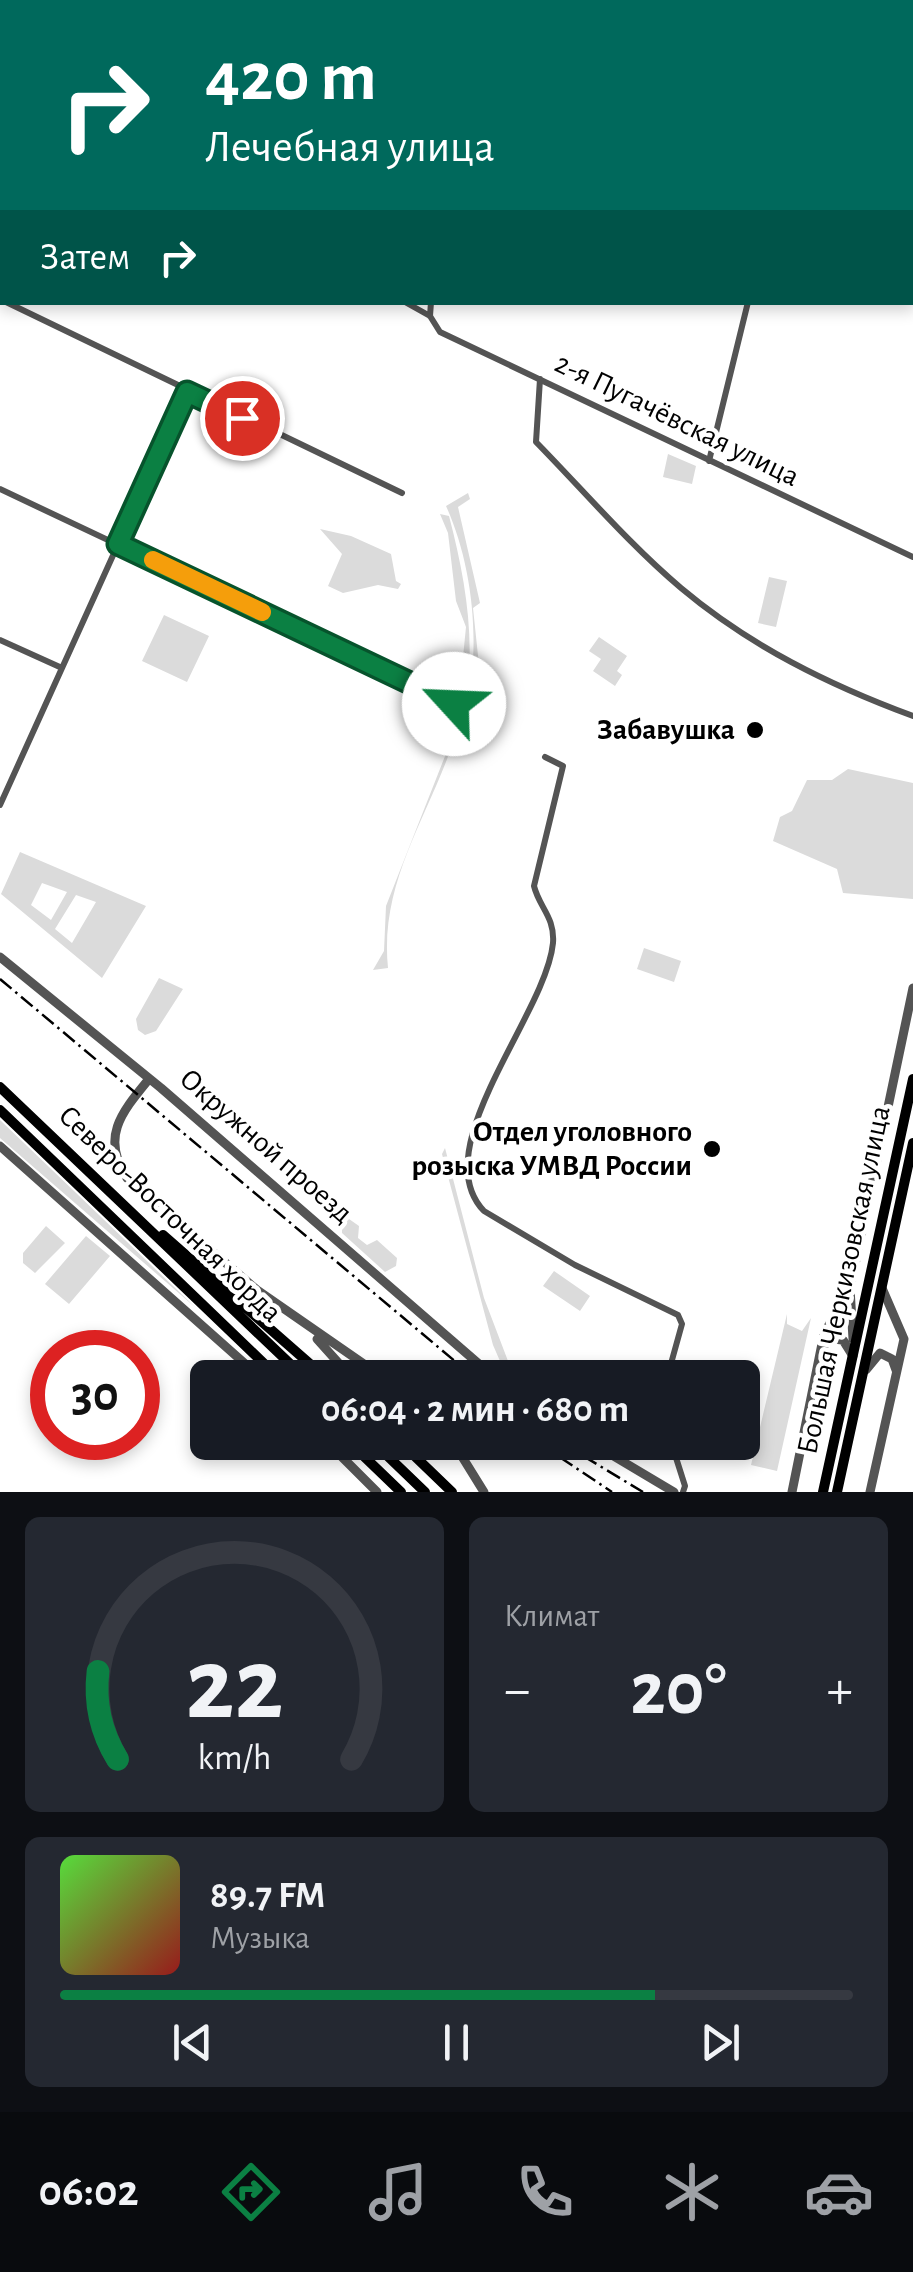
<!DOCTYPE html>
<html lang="ru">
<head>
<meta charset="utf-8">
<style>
	:root { --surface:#171b24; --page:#242831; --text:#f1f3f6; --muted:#9ea1a6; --line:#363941; --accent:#0b8043 }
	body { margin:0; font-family:"Alegreya Sans",sans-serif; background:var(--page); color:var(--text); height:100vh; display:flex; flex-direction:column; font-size:38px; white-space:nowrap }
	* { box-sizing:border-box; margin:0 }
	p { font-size:32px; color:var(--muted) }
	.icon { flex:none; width:55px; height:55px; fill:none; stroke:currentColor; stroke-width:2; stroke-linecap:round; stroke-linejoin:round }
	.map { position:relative; height:1492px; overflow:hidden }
	.sheet { display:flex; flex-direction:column; gap:25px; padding:25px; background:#0d0f14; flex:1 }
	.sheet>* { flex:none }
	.guide { position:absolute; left:0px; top:0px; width:915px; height:305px; box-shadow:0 5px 15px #0003; background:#00695c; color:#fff; overflow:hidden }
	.speed { position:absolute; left:30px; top:1330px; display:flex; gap:20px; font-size:50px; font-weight:700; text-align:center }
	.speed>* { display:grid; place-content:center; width:130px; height:130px; border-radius:50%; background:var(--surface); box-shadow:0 5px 15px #0003; line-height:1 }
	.speed .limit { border:15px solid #d22; background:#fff; color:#111 }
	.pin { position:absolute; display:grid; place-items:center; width:85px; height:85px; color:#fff; margin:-42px; border:5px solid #fff; border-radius:50%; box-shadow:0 2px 10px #0007 }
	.me { position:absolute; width:110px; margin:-55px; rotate:295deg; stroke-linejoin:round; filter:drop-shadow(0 0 8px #0008) }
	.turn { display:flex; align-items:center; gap:35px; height:210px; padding:0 40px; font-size:45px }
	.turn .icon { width:130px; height:130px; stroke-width:2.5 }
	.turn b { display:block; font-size:70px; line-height:85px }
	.then { display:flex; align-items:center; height:95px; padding:0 40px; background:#0003; gap:20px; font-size:38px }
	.big { font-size:75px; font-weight:700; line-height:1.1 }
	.sheet .card { flex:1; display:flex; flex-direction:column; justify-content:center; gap:15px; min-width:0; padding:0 35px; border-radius:15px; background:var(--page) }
	.sheet .dial { align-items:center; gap:0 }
	.dial svg { height:260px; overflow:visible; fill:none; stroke:var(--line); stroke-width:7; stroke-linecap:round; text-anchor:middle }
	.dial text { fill:var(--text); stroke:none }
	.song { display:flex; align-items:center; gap:30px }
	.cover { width:120px; height:120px; border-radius:15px; background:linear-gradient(135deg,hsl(110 70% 55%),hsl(0 70% 35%)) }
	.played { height:10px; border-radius:5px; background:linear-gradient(90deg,var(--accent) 75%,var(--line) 75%) }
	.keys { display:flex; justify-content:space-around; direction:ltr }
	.heat { display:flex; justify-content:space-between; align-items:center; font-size:55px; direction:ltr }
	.sheet .tiles { flex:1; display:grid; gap:25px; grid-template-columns:1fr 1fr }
	.card:last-child { grid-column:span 2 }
	.trip { position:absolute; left:190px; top:1360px; width:570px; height:100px; border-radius:15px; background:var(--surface); box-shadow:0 5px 15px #0003; font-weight:700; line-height:100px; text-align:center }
	.dock { display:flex; height:160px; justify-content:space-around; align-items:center; background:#090b0e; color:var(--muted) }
	.dock .icon { width:70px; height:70px }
	.dock .selected { color:var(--accent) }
	.dock b { font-size:45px; color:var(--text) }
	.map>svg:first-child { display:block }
	.green { fill:#dbdbdb; fill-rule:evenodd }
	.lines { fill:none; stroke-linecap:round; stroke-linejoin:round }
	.minor { stroke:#545454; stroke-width:6 }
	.tertiary { stroke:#545454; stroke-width:9 }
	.primary { stroke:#000; stroke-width:10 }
	.rail { stroke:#000; stroke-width:2.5; stroke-dasharray:15 5 2.5 5; stroke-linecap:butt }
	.route-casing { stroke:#07532c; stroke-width:25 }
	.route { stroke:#0b8043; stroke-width:18 }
	.slow { stroke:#f59e0b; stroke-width:18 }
	.poi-dot { fill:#000; stroke:#fff; stroke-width:4 }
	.labels { text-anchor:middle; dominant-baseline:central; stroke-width:9; stroke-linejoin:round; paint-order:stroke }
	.street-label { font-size:30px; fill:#000; stroke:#fff }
	.poi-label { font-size:30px; font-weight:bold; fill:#000; stroke:#fff; text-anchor:end }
</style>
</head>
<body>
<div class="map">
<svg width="913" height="1492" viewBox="0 0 913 1492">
	<rect width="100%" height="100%" fill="#fff"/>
	<path class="green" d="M358 0H621L358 2Z
		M668 454 696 466 692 484 663 477Z
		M468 493 470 499 458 507 480 603 473 608 479 665 474 704 467 703C481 642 472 563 446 506Z
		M440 514 449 516C464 573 475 633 467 691L462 697 450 691 462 667 466 627 456 601 448 533Z
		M320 529 351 536 391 554 396 581 401 584 398 589 378 585 343 593 328 586 342 554Z
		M769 577 787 581 776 627 758 623Z
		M164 615 209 636 187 682 142 661Z
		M599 637 627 656 617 671 622 675 615 686 593 671 601 659 589 651Z
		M463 707C443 800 378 870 388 968L373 970 384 951 386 906 449 746 456 713Z
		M848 769 913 783V899L843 893 837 869 773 841 780 817 792 811 807 780H832Z
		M20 852 146 906 102 978 1 894ZM42 883 67 892 51 920 31 905ZM76 895 96 902 72 943 55 929Z
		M644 948 681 961 674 982 637 969Z
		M159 978 183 989 156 1031 145 1035 138 1030 136 1019Z
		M0 1120 196 1308 0 1138Z
		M445 1148 484 1298 511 1369 503 1368 493 1345 442 1154Z
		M349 1219 359 1226 358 1238 367 1245 377 1240 397 1258 396 1266 385 1272 342 1233V1223Z
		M46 1226 65 1243 35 1273 23 1263V1253Z
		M86 1236 110 1256 69 1304 45 1284Z
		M554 1271 590 1296 580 1311 543 1286Z
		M787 1314V1324L802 1331 811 1318 777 1471 751 1465Z"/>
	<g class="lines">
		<path class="minor" d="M630 2 643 0
			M876 2V0
			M0 114 2 115
			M6 302 402 493
			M405 302 430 316
			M430 316 440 332 913 557
			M430 316 431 302
			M540 379 536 442C583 490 629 544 681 588 750 646 829 685 913 716
			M709 461 748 302
			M0 489 455 704
			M0 640 62 668
			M545 757 563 766 534 886C539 907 555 917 553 943 546 1015 424 1149 484 1211L575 1265 678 1315 682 1324 667 1378
			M0 805 187 392
			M671 1442 685 1486 683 1492"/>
		<path class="tertiary" d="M0 957 161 1088 495 1378
			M149 1079C122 1112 100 1137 127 1178L257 1290 384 1378
			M0 1146 261 1378
			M317 1339 352 1378
			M853 1339 850 1288 913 988
			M822 1347 832 1339 843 1340 853 1356
			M866 1370 880 1353 892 1359 896 1370
			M327 1442 377 1492
			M453 1442 484 1492
			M590 1442 674 1492
			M792 1492 824 1334 848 1291
			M870 1492 904 1339 882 1288"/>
		<path class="primary" d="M0 1087 305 1378
			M0 1110 279 1378
			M163 1235 326 1378
			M349 1442 401 1492
			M373 1442 425 1492
			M400 1442 452 1492
			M823 1492 913 1079
			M837 1492 913 1143"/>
		<path class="rail" d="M0 979 475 1378
			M537 1442 612 1492
			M560 1442 643 1492"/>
	</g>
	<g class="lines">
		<defs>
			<path id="route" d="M242 418 187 392 118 544 454 704"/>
		</defs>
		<use href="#route" class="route-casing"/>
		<use href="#route" class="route"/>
		<path class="slow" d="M153 560 262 612"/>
	</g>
	<g class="poi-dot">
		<circle cx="755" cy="730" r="10"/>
		<circle cx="712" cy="1149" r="10"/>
	</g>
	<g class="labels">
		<g class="street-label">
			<text transform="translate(677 420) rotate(26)">2-я Пугачёвская улица</text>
			<text transform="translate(266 1146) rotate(41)">Окружной проезд</text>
			<text transform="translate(170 1214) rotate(44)">Северо-Восточная хорда</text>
			<text transform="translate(844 1280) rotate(-78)">Большая Черкизовская улица</text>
		</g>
		<g class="poi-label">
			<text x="735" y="730">Забавушка</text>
			<text x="692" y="1132">Отдел уголовного<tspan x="692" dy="34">розыска УМВД России</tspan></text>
		</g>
	</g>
</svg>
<div class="speed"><div class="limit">30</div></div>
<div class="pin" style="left:242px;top:418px;background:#d93025"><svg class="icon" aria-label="arrive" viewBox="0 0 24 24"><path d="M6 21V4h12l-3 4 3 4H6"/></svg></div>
<svg class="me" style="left:454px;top:704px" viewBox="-20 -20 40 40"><circle r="19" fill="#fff"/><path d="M0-13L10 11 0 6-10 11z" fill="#0b8043"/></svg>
<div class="trip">06:04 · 2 мин · 680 m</div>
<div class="guide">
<div class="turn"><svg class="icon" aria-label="right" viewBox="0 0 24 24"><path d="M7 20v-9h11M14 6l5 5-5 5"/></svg><div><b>420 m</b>Лечебная улица</div></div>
<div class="then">Затем<svg class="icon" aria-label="right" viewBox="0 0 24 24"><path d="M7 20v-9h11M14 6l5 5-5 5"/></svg></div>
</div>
</div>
<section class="sheet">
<div class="tiles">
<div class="card dial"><svg viewBox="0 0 100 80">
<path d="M14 69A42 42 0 1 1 86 69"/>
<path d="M14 69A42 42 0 0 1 8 42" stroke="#0b8043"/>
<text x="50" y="56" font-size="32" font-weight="700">22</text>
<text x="50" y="72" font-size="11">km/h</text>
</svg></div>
<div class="card"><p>Климат</p>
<div class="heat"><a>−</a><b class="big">20°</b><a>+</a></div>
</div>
<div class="card">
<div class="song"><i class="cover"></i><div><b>89.7 FM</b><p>Музыка</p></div></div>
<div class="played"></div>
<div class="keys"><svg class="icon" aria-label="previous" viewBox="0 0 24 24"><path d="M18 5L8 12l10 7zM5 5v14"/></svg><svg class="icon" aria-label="pause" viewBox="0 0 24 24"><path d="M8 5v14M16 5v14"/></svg><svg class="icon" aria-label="next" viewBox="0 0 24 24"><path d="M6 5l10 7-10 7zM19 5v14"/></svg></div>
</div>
</div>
</section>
<nav class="dock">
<b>06:02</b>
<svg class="icon selected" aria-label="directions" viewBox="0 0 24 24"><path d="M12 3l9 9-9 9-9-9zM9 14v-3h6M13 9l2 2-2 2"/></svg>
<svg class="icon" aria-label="music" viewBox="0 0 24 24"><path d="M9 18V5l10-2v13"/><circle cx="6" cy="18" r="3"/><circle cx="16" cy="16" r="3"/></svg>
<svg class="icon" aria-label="phone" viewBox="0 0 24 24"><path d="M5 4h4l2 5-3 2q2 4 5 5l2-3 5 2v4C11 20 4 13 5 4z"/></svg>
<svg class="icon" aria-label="climate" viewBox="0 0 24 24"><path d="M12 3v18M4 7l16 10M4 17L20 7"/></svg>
<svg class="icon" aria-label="car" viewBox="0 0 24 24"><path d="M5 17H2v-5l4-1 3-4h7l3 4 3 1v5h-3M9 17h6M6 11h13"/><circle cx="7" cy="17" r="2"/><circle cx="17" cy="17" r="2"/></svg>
</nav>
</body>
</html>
